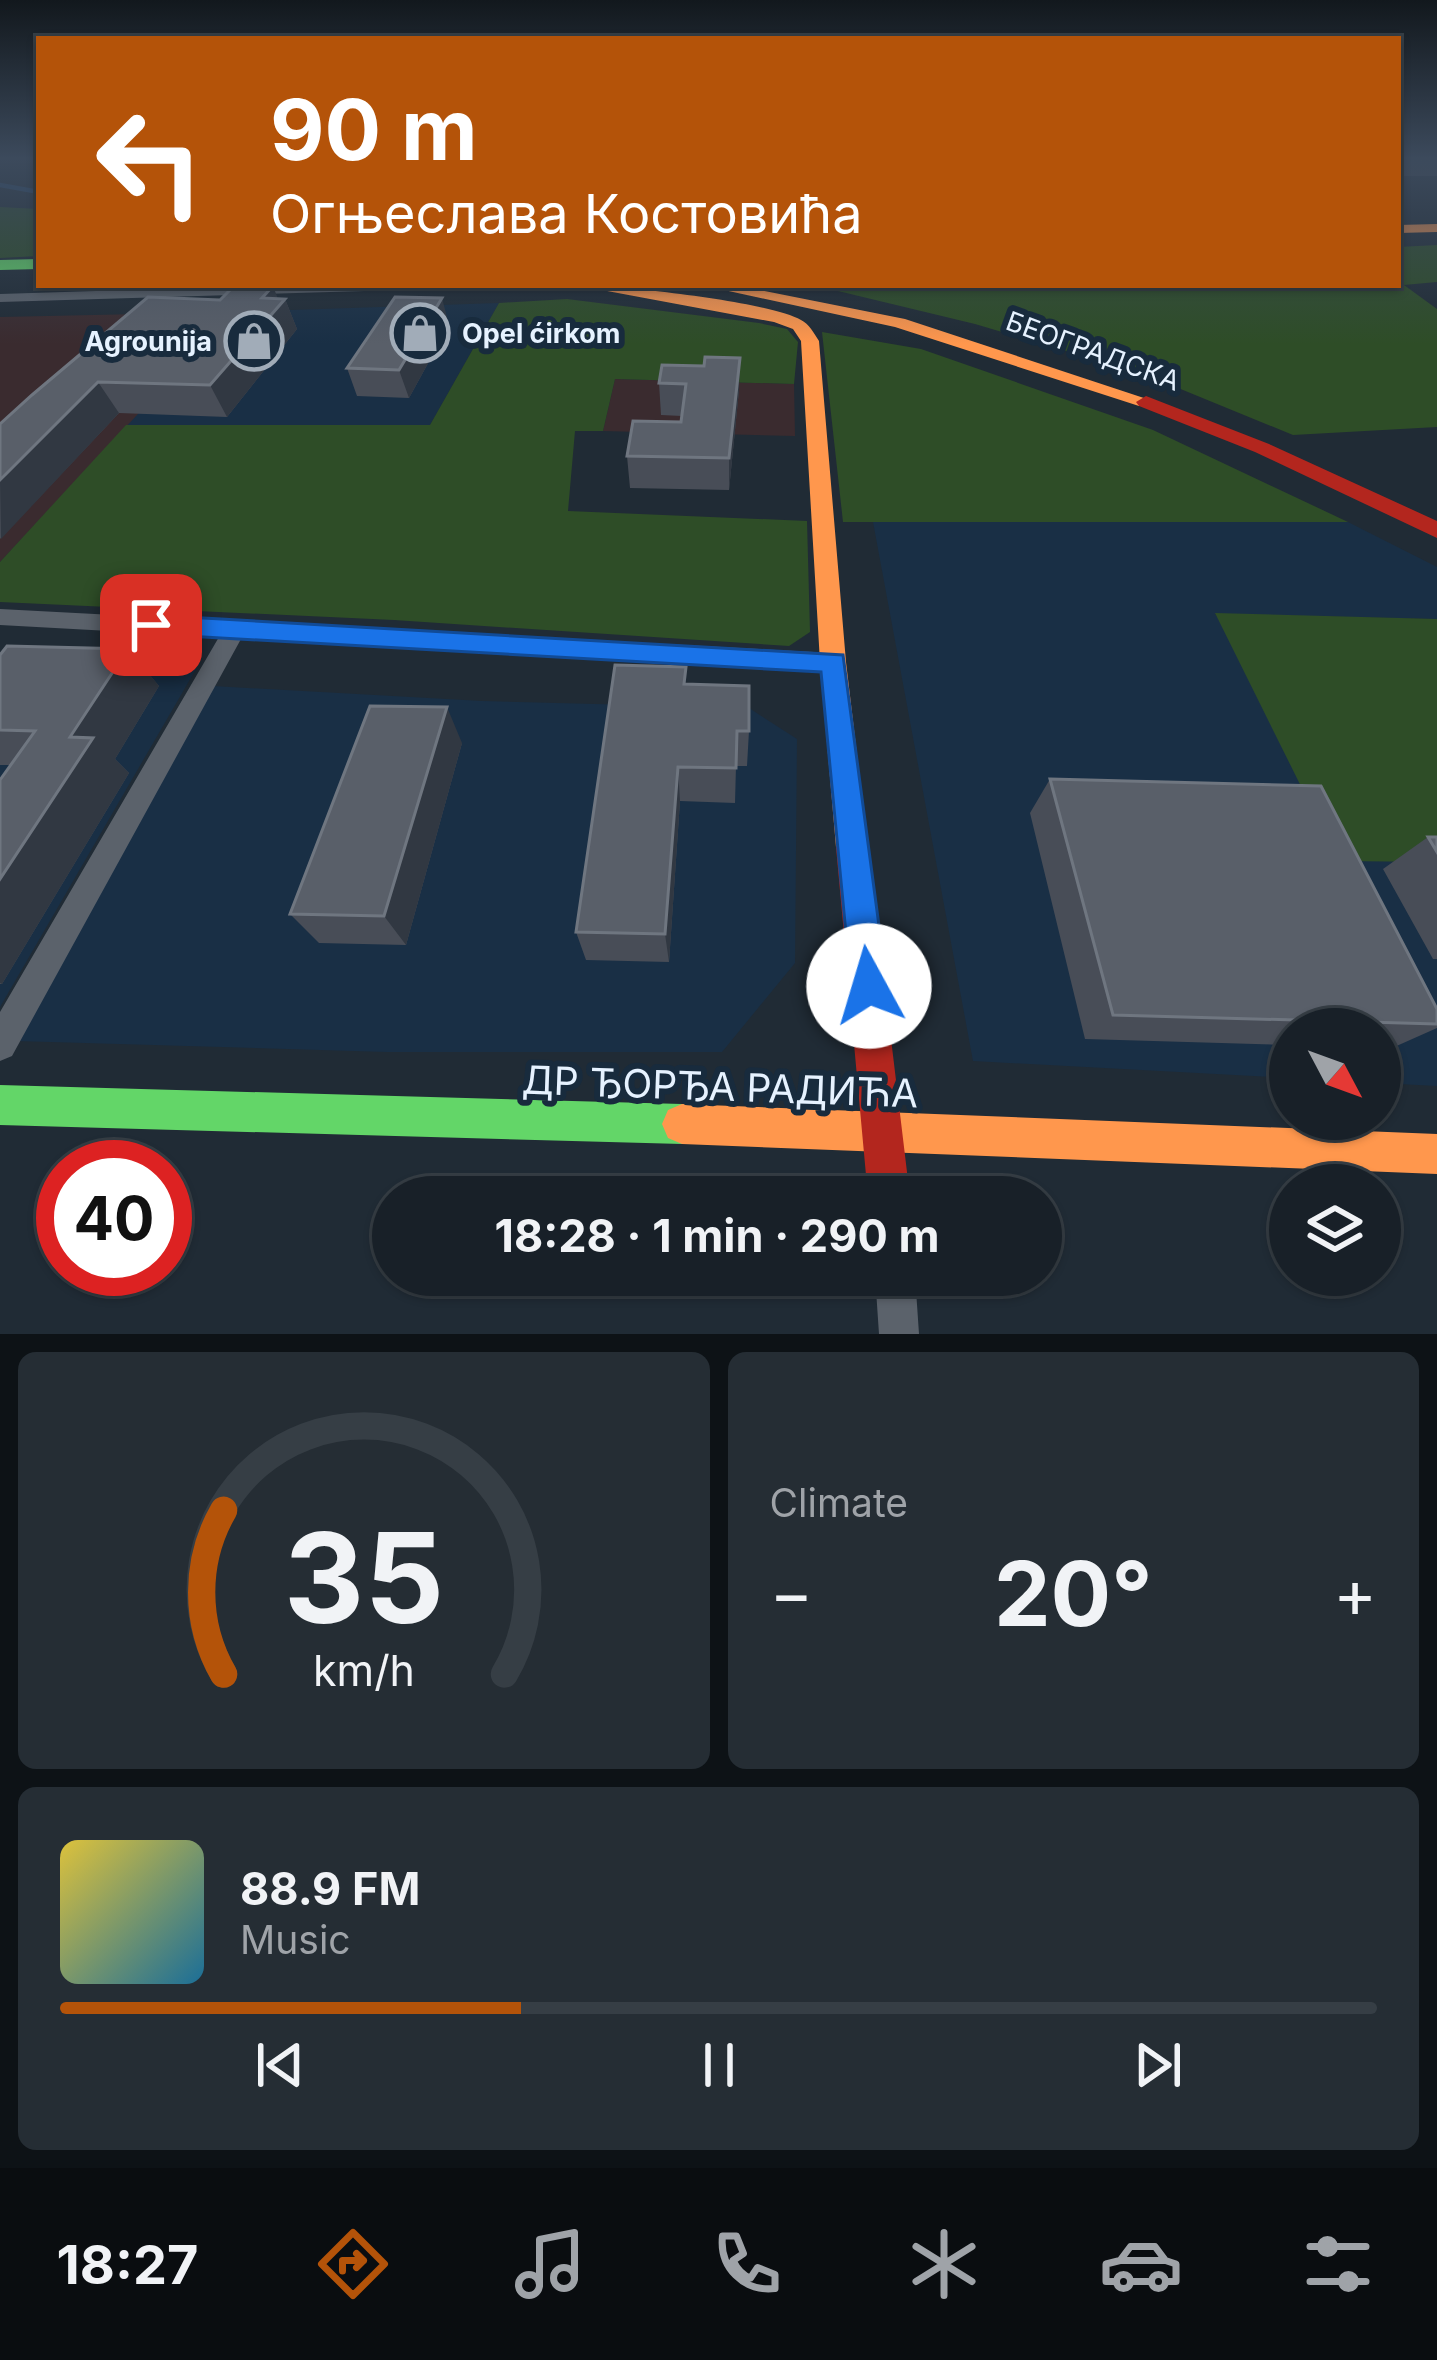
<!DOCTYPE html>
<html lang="en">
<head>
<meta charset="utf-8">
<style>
	:root { --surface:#182028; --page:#252d34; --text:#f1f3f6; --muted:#9fa3a8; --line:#363e45; --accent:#b45309 }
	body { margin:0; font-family:Inter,sans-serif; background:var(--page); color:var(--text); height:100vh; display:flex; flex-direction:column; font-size:45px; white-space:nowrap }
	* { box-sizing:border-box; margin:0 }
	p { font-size:39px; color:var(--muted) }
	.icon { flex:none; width:66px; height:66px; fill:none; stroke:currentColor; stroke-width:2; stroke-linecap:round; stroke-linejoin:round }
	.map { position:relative; height:1334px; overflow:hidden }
	.sheet { display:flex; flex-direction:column; gap:18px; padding:18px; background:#0d1216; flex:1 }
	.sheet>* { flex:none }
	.guide { position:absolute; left:36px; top:36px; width:1365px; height:252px; border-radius:0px; box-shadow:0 3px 9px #0004,0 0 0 3px var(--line); background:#b45309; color:#fff; overflow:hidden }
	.needle { width:78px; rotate:131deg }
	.buttons { position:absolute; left:1269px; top:1008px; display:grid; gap:24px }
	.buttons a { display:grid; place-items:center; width:132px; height:132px; border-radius:50%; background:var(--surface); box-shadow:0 3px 9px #0004,0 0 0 3px var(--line); font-size:60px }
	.speed { position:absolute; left:36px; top:1140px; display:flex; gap:24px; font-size:60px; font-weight:700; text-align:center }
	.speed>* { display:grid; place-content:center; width:156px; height:156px; border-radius:50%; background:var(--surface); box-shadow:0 3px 9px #0004,0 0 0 3px var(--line); line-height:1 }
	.speed .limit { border:18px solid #d22; background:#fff; color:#111 }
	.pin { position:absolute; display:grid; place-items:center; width:102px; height:102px; color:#fff; margin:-51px; border-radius:24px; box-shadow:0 6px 18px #0006 }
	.me { position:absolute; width:132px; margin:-66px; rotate:354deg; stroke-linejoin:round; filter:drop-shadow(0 0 9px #0008) }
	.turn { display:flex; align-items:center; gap:42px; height:252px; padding:0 36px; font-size:54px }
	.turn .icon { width:156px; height:156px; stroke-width:2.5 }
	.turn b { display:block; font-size:84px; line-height:102px }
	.big { font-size:90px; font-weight:700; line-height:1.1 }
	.sheet .tile { flex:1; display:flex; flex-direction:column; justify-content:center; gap:18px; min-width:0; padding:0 42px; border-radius:18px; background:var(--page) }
	.sheet .dial { align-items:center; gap:0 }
	.dial svg { height:312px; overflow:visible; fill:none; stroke:var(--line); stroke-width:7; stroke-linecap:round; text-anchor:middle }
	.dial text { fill:var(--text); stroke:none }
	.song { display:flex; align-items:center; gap:36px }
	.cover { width:144px; height:144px; border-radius:18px; background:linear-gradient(135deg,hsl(50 70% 55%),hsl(200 70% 35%)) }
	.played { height:12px; border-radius:6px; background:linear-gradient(90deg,var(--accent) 35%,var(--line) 35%) }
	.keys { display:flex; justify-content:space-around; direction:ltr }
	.heat { display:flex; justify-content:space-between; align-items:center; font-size:66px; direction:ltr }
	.sheet .tiles { flex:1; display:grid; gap:18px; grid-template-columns:1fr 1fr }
	.tile:last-child { grid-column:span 2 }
	.trip { position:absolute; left:372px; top:1176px; width:690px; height:120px; border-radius:60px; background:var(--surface); box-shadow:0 3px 9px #0004,0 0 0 3px var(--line); font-weight:700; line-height:120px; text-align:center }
	.tabs { display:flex; height:192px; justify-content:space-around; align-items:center; background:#0a0d10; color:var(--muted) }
	.tabs .icon { width:84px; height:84px }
	.tabs .on { color:var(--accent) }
	.tabs b { font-size:54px; color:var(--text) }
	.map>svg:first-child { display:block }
	.built { fill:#192f45 }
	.industrial { fill:#3a2b2f }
	.green { fill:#2e4d27 }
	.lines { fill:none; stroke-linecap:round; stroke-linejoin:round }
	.stream { stroke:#29507c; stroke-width:4.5 }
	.street { fill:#5b626b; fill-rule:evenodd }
	.fast { fill:#63d668; fill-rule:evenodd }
	.slow { fill:#ff974d; fill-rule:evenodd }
	.jam { fill:#b3261e; fill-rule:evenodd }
	.wall { fill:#484d57 }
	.shaded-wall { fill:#313842 }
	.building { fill:#595f69; stroke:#6f7680; stroke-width:3 }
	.route { fill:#1a73e8; stroke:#114b97; stroke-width:3 }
	.labels { text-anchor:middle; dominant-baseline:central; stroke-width:12; stroke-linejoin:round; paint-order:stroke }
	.far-poi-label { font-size:27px; font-weight:bold; fill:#e6f2ff; stroke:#182b3d; text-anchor:start }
	.far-street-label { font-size:27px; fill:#e6f2ff; stroke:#182b3d }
	.near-street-label { font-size:39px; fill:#e6f2ff; stroke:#182b3d }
</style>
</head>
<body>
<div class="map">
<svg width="1437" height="1334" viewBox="0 0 1437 1334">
	<rect width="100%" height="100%" fill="#202b35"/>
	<path class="built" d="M499 303 430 425H126L233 312Z
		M873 522H1348L1437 567V619L1215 614 1437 862V1086L1380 1083V1029H1290V1078L973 1061Z
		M48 665 196 669 0 1007V730Z
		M213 686 482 701 749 708 797 739 795 963 722 1052H387L16 1041Z"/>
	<path class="industrial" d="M233 312 0 562V317Z
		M615 379 794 384 795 436 603 431Z"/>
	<path class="green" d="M0 207 39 209V256L0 258Z
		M1437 245V282L1404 285 1437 309V427L1293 435 1144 374 975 324 813 285H1398V247Z
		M567 299 759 323 787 329 798 342 794 384 615 379 603 431H575L568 511 807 521 810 632 789 646 394 620 0 602V562L126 425H430L499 303Z
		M822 332 921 349 1153 430 1348 522H843Z
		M1215 613 1437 619V862L1338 861Z"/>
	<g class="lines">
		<path class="stream" d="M0 185 39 192"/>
		<path class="street" d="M287 285H440L433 289 0 302V294Z
			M0 609 833 653 845 662 833 671 241 639 12 1056 0 1061V1012L219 637 0 625Z
			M875 1275H915L919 1334H879Z"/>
		<path class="fast" d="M39 259V269L0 270V260Z
			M0 1085 682 1104 696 1110 702 1124 696 1138 682 1144 0 1125Z"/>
		<path class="slow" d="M1437 224V232L1398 233V225Z
			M575 285C617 285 767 301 801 320 809 324 814 333 819 341L846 662 868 847 863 857 852 862 841 857 836 847 820 662 801 341 793 329 774 322Z
			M701 285H766L760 290 905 319 1156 402 1139 406 895 327Z
			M682 1104 1437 1134V1174L682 1144 668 1138 662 1124 668 1110Z"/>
		<path class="jam" d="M1146 396 1269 444 1437 521V538L1255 452 1139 406 1136 402Z
			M852 832 863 837 868 847 910 1197H868L836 847 841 837Z"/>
	</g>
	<path class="wall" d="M1398 157H1437V176H1398Z
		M285 299 297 329 227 417 119 413 0 539V424L220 300Z
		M449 325 409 398 357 396 347 368Z
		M662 365 739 390 729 490 630 488 627 456 681 422 682 416 661 415 659 383Z
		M128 649 159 686 115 759 129 773 2 984H0V780L11 765H0V655Z
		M687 684 749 731 747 766H736L735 803 680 801 669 962 586 960 576 932Z
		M462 743 406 945 319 943 290 914Z
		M1050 779 1437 1009V1028L1392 1048 1380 1047V1029H1290V1045L1085 1039 1030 813Z
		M1428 837H1437V959H1433L1383 869Z"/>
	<path class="shaded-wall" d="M273 286 280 304 285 299 297 329 227 417 210 385 262 298Z
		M442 298 449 325 409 398 399 370Z
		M740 358 739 390 729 490V458Z
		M98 382 119 413 1 539 0 480Z
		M128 649 159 686 115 759 129 773 2 984 0 983V879L70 737Z
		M447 707 462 743 406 945 384 916Z
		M678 767 680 801 669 962 665 934Z"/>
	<path class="building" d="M235 285 273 286 262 298 285 299 210 385 98 382 0 480V424L32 395 148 297 220 300Z
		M395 297 442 298 399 370 347 368Z
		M705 357 740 358 729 458 627 456 633 421 681 422 686 384 659 383 662 365 704 366Z
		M7 646 128 649 70 737 93 738 0 879V780L35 731 0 730V655Z
		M615 665 686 667 684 684 749 686V731H737L736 768 678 767 665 934 576 932Z
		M370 706 447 707 384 916 290 914Z
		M1050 779 1321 786 1437 1009V1024L1113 1015Z
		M1428 837H1437V852Z"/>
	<linearGradient id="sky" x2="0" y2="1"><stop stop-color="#12181d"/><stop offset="0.46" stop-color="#3c4a5c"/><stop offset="1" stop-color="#3c4a5c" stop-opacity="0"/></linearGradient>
	<rect width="1437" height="344" fill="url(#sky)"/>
	<path class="route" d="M151 615 843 655 887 986 882 999 869 1005 856 999 851 986 821 672 151 634 138 625Z"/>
	<defs>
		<symbol id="shop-ring" viewBox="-11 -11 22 22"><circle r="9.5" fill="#182b3d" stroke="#a1acb8" stroke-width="1.5"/><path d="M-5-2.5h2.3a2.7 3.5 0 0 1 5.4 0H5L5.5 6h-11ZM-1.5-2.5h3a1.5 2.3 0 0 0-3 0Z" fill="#a1acb8"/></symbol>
	</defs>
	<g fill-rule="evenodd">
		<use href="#shop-ring" x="387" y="300" width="66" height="66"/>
		<use href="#shop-ring" x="221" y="308" width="66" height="66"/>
	</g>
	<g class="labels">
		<g class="far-poi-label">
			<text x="462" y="333">Opel ćirkom</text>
			<text x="212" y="341" text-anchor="end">Agrounija</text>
		</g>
		<g class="far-street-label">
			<text transform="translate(1093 351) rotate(20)">БЕОГРАДСКА</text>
		</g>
		<g class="near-street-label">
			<text transform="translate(720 1086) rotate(2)">ДР ЂОРЂА РАДИЋА</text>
		</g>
	</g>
</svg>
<div class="buttons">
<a><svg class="needle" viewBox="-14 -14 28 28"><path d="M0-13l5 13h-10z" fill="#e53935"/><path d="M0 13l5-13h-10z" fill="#9fa3a8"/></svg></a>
<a><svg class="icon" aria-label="layers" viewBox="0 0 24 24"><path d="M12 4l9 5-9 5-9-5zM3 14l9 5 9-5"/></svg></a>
</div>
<div class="speed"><div class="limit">40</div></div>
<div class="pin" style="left:151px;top:625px;background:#d93025"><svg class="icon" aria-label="arrive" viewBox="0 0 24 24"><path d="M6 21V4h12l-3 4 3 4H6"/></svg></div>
<svg class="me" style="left:869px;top:986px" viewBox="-20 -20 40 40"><circle r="19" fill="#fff"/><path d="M0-13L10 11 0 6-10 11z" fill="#1a73e8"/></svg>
<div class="trip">18:28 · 1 min · 290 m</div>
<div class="guide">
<div class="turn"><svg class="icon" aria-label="left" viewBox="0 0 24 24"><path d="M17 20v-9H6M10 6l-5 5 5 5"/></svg><div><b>90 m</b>Огњеслава Костовића</div></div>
</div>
</div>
<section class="sheet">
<div class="tiles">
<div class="tile dial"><svg viewBox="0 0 100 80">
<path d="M14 69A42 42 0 1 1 86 69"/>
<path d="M14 69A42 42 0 0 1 14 27" stroke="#b45309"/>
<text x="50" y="56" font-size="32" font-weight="700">35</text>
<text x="50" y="72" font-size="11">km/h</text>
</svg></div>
<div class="tile"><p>Climate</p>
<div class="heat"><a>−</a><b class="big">20°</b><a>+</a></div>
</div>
<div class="tile">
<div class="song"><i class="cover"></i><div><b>88.9 FM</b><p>Music</p></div></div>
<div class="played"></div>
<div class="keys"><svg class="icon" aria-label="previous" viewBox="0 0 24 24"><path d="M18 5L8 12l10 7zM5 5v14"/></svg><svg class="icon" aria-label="pause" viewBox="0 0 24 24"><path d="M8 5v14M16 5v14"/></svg><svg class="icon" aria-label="next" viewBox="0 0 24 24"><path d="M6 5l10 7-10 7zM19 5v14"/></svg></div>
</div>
</div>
</section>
<nav class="tabs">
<b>18:27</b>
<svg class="icon on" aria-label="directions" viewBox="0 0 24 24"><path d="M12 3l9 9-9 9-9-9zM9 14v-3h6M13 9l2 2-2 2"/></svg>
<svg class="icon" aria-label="music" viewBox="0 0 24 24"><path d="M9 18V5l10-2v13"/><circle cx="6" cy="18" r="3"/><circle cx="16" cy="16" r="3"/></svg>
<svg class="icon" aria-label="phone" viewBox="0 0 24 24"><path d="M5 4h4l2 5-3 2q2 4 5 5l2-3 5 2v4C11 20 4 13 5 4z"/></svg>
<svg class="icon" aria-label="climate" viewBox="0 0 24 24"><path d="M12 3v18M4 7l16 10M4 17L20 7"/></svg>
<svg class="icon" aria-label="car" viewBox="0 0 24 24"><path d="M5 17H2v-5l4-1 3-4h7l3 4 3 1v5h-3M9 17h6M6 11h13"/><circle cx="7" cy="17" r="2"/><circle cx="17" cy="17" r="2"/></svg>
<svg class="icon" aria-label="filters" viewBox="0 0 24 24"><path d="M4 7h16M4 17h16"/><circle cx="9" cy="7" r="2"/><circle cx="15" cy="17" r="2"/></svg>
</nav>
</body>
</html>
